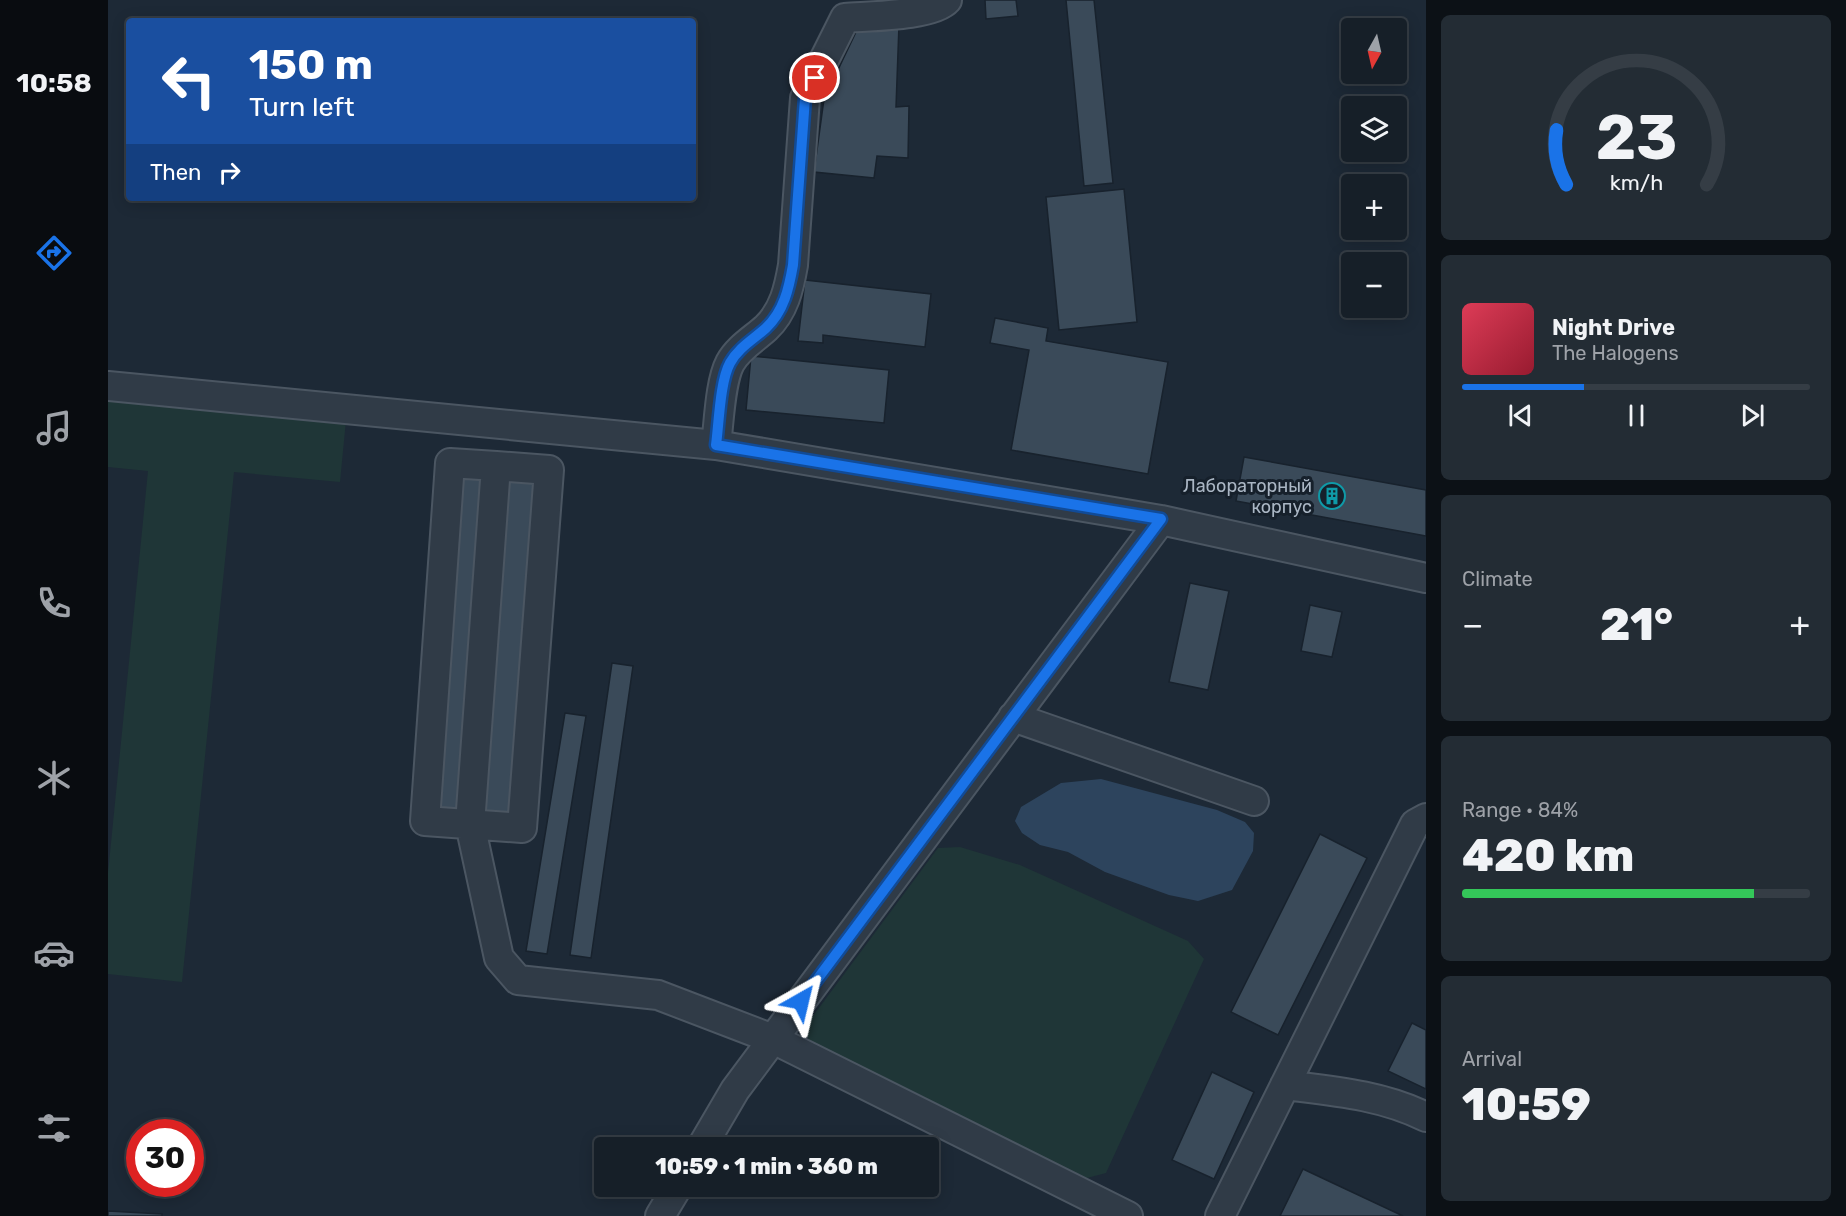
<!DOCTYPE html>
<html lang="en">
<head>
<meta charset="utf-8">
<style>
	:root { --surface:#161f28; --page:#232c34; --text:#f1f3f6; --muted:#9ea2a8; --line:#353d45; --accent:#1a73e8 }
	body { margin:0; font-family:Rubik,sans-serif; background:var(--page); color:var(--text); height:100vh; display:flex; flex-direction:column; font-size:22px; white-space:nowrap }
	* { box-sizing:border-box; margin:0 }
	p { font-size:20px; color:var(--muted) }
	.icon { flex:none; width:33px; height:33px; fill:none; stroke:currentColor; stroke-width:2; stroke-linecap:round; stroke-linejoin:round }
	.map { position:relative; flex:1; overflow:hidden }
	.panel { display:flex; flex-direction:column; gap:15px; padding:15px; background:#0c1116; width:420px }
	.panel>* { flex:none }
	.top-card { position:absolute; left:18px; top:18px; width:570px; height:183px; border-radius:6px; box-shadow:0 3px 15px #0003,0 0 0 2px var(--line); background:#1a4fa0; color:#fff; overflow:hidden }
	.needle { width:39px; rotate:188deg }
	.fabs { position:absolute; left:1233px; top:18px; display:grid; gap:12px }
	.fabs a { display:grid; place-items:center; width:66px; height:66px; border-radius:6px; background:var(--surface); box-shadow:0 3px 15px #0003,0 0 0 2px var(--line); font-size:30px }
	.speed { position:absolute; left:18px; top:1119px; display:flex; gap:12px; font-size:30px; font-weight:700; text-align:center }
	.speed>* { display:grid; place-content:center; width:78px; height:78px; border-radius:50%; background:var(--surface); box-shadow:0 3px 15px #0003,0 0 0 2px var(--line); line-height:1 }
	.speed .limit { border:9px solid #d22; background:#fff; color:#111 }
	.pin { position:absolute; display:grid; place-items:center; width:51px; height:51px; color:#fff; margin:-26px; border:3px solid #fff; border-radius:50%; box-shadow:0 2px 6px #0007 }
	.me { position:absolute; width:66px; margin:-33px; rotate:37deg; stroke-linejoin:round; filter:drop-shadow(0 0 4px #0008) }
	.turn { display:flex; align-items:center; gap:21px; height:126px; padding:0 24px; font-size:27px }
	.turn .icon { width:78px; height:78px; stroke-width:2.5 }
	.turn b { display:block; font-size:42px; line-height:51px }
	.then { display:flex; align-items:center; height:57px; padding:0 24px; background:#0003; gap:12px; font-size:22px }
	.big { font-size:45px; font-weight:800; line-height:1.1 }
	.panel .tile { flex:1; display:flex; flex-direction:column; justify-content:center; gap:9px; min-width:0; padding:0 21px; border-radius:9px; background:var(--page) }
	.panel .dial { align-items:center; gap:0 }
	.dial svg { height:156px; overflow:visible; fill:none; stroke:var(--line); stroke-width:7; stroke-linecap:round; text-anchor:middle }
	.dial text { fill:var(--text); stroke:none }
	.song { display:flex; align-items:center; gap:18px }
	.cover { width:72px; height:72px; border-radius:9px; background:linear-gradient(135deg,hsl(350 70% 55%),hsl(350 70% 35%)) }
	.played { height:6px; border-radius:3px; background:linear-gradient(90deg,var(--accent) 35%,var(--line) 35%) }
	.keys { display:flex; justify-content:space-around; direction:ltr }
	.heat { display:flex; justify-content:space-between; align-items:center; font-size:33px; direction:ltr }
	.charge { height:9px; border-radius:4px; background:linear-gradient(90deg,#34c759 84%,var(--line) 0) }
	.trip { position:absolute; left:486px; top:1137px; width:345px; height:60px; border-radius:6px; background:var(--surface); box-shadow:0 3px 15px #0003,0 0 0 2px var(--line); font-weight:800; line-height:60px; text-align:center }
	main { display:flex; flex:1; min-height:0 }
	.tab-bar { display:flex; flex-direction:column; width:108px; justify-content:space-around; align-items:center; background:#090c10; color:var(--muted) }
	.tab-bar .icon { width:42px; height:42px }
	.tab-bar .active { color:var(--accent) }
	.tab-bar b { font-size:27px; color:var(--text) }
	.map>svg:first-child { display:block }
	.green { fill:#1f3637 }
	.water { fill:#2d445d }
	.building { fill:#3a4a59; stroke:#18222d; stroke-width:1.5 }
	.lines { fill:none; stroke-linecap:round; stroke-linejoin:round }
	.minor-casing { stroke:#4b5662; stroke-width:32 }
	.minor { stroke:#303b47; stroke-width:28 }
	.route-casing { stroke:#114b97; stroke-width:15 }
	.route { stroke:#1a73e8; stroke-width:10 }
	.labels { text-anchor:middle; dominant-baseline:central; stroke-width:6; stroke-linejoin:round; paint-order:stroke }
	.poi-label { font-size:18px; fill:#aab6c4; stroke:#16202b; text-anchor:end }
</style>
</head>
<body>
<main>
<nav class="tab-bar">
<b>10:58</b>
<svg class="icon active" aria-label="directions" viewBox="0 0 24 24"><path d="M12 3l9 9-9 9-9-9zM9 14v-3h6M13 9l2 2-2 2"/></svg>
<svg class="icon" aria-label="music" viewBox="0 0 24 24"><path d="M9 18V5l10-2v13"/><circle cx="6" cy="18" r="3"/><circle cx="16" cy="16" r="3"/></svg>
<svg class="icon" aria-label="phone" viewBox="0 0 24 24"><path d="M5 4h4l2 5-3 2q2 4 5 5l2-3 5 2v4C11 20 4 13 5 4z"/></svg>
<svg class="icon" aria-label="climate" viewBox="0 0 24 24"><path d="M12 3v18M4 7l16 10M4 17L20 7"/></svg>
<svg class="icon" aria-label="car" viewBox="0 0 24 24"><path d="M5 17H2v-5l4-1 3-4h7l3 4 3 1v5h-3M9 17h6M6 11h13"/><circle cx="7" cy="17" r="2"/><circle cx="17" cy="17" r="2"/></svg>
<svg class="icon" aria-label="filters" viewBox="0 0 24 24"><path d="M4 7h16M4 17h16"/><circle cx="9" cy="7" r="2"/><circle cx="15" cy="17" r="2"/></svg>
</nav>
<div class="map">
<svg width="1318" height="1216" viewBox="0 0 1318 1216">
	<rect width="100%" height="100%" fill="#1d2936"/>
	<path class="green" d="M0 386 239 410 232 482 126 472 74 982 0 974V873L40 471 0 467Z
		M852 847 912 865 1080 941 1096 959 998 1173 979 1178 702 1043 696 1028 830 848Z"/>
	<path class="water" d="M993 779 1109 810 1137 822 1146 833 1145 851 1124 890 1090 901 1061 895 997 872 960 852 932 845 914 833 907 821 913 807 953 783Z"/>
	<path class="building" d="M877 0H908L910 16 878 19Z
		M958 0H986L1005 183 976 186Z
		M791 25 788 107 801 106 800 158 769 156 766 178 706 172 716 99 749 30Z
		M1016 189 1029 322 951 330 938 197Z
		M697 280 823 294 817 347 715 335V343L690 341Z
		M887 318 940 328 938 341 1060 362 1040 474 903 450 921 350 882 343Z
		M643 356 781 370 776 423 638 410Z
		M1136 457 1318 490V536L1128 501Z
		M350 477 378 479 353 815 325 813Z
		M399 479 431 481 406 817 374 815Z
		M1082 583 1121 591 1100 690 1061 682Z
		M1202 605 1234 612 1224 657 1193 651Z
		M504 663 525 666 483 958 462 955Z
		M457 713 478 716 439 954 418 951Z
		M1212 834 1259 858 1170 1035 1123 1012Z
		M1304 1023 1318 1030V1089L1280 1071Z
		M1104 1072 1146 1092 1106 1179 1064 1160Z
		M1195 1169 1229 1185 1295 1216H1172Z
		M0 1211 54 1214V1216H0Z"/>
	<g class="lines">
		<defs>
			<path id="minor" d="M0 386 608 445 1053 520
				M608 445C611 423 612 382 622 363 630 348 646 339 658 328 676 311 681 288 685 265L697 98 737 18C760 16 825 16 839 0
				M388 466 441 470 414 828 317 821 342 463 388 466 362 824 391 958 410 980 550 995 665 1039 627 1090 593 1148
				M905 717 1146 801
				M1177 1085C1225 1091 1274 1095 1318 1117
				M552 1216 570 1186
				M1020 1216 665 1039 1053 520 1318 578
				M1112 1216 1307 824 1318 818"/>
		</defs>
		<use href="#minor" class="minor-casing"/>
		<use href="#minor" class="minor"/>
	</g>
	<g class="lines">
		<defs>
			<path id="route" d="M693 1001 1053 519 608 445C611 423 612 381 622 363 630 348 646 339 658 328 676 311 681 288 685 265L697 98 707 78"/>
		</defs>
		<use href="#route" class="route-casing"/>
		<use href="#route" class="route"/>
	</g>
	<defs>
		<symbol id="building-ring" viewBox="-11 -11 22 22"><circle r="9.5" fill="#16202b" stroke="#0f9aa8" stroke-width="1.5"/><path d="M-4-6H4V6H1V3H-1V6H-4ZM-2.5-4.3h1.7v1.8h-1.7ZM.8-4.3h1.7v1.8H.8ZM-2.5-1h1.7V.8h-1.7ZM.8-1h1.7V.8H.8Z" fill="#0f9aa8"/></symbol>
	</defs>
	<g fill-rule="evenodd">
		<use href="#building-ring" x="1209" y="481" width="30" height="30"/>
	</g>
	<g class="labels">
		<g class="poi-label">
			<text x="1204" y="486">Лабораторный<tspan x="1204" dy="21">корпус</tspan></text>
		</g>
	</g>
</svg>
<div class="fabs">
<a><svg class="needle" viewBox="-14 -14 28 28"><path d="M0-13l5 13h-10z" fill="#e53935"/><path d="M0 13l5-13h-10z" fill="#9ea2a8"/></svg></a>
<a><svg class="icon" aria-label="layers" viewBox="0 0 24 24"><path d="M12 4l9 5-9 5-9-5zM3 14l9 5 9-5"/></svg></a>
<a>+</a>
<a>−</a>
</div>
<div class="speed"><div class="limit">30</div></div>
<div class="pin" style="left:707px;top:78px;background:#d93025"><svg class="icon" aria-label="arrive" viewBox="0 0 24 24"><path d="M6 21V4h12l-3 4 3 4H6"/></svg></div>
<svg class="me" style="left:693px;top:1001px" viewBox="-20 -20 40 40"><path d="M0-17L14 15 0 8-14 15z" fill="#1a73e8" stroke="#fff" stroke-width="4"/></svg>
<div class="trip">10:59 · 1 min · 360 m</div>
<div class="top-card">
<div class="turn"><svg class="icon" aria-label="left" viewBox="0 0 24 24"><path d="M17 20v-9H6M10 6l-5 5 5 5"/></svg><div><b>150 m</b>Turn left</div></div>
<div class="then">Then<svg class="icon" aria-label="right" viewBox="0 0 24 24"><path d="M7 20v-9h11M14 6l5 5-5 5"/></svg></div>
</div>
</div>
<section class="panel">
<div class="tile dial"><svg viewBox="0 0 100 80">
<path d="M14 69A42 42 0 1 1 86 69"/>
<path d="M14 69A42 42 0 0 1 9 41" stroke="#1a73e8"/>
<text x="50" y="56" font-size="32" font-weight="700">23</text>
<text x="50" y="72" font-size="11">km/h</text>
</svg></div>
<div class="tile">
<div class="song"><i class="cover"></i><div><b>Night Drive</b><p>The Halogens</p></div></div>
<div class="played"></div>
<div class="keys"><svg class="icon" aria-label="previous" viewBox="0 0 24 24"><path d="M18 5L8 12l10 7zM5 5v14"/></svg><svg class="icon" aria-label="pause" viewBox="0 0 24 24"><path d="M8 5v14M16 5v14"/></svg><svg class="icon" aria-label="next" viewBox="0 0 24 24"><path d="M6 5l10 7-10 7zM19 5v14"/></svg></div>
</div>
<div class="tile"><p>Climate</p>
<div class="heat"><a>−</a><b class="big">21°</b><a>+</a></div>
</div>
<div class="tile"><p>Range · 84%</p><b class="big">420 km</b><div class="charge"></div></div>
<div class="tile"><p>Arrival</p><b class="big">10:59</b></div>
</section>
</main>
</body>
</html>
